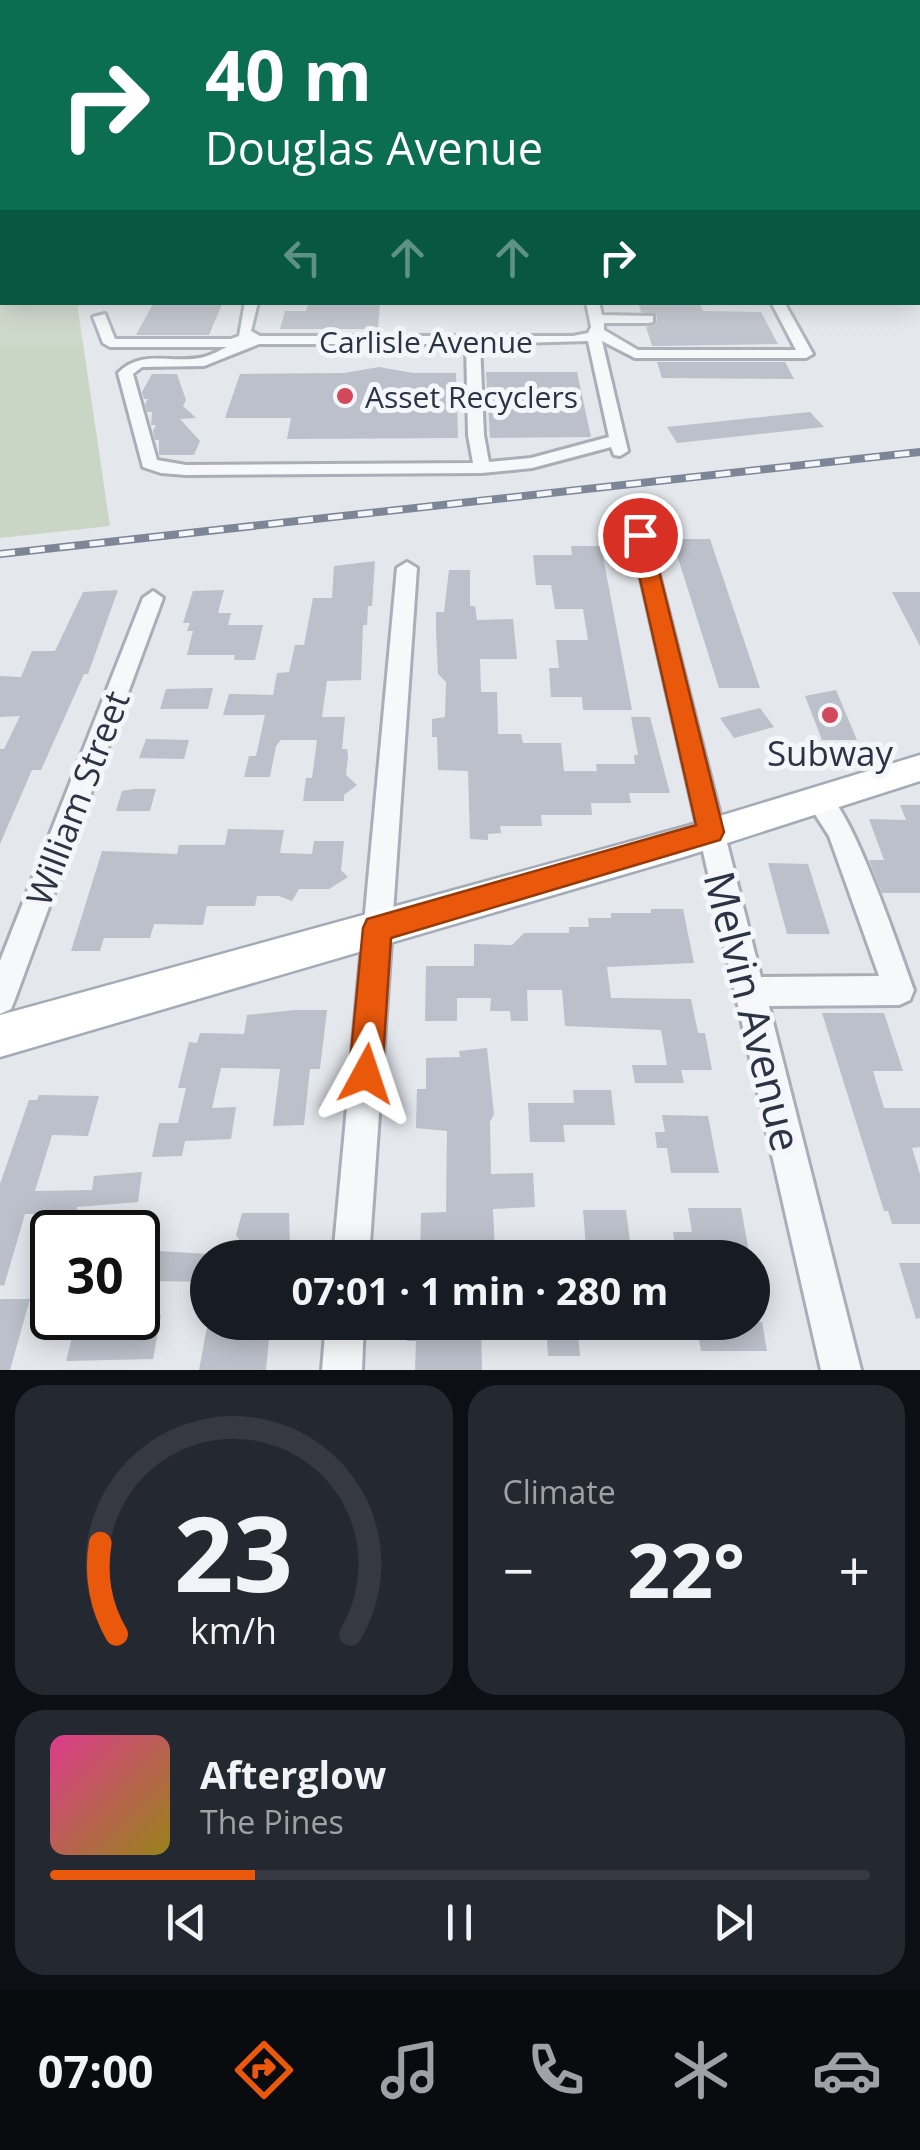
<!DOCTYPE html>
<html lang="en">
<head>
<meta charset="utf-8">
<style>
	:root { --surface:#171b24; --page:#242831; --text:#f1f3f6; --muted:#9ea1a6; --line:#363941; --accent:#ea580c }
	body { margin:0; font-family:"Open Sans",sans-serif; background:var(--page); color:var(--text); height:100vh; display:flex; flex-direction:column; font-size:38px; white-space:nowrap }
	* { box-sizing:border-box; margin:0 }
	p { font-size:32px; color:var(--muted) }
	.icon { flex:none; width:55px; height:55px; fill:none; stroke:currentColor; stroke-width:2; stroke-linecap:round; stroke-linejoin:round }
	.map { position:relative; height:1370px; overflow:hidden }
	.drawer { display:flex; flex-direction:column; gap:15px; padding:15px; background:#0d0f14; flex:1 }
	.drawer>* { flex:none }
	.hud { position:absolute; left:0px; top:0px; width:920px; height:305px; box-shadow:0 5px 25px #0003; background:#0b6e4f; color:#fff; overflow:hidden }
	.speed { position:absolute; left:30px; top:1210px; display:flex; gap:20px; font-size:50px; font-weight:700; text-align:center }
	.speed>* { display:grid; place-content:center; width:130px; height:130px; border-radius:50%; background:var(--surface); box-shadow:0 5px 25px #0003; line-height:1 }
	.speed .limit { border:5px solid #111; border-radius:15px; background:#fff; color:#111 }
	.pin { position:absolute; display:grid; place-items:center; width:85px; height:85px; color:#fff; margin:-42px; border:5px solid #fff; border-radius:50%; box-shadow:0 2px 10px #0007 }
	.me { position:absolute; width:110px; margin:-55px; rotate:5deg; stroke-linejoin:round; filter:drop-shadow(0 0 8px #0008) }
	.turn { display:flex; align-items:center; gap:35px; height:210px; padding:0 40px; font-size:45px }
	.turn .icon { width:130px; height:130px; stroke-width:2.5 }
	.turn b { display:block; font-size:70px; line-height:85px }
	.lanes { display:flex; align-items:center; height:95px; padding:0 40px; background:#0003; justify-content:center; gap:50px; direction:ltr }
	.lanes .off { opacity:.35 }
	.big { font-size:75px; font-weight:700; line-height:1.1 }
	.drawer .widget { flex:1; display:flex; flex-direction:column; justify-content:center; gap:15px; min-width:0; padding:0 35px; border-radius:30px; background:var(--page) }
	.drawer .dial { align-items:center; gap:0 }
	.dial svg { height:260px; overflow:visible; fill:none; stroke:var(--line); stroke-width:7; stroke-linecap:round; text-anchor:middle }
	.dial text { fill:var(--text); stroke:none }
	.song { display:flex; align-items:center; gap:30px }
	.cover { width:120px; height:120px; border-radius:15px; background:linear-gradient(135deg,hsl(330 70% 55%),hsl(50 70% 35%)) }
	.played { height:10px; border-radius:5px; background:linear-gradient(90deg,var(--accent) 25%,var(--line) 25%) }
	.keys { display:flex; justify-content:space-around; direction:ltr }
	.heat { display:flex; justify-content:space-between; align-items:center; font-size:55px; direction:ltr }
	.drawer .tiles { flex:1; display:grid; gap:15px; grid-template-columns:1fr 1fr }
	.widget:last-child { grid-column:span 2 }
	.trip { position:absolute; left:190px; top:1240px; width:580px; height:100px; border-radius:50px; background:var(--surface); box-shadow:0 5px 25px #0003; font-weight:700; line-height:100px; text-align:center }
	.menu { display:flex; height:160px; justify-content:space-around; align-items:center; background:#090b0e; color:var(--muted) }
	.menu .icon { width:70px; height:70px }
	.menu .active { color:var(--accent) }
	.menu b { font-size:45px; color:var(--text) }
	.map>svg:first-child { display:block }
	.green { fill:#c9d6c5 }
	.building { fill:#bbc0ca }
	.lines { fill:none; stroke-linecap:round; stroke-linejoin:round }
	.minor-casing { stroke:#a9aeb7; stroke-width:6 }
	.major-casing { stroke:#a3abb8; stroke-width:5 }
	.minor { fill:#f7f8fa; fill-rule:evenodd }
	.major { fill:#fff; fill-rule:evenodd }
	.rail-casing { stroke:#7d8696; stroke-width:8 }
	.rail { stroke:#f4f6f9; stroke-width:5; stroke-dasharray:15; stroke-linecap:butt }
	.route { fill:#ea580c; stroke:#983908; stroke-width:2.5 }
	.poi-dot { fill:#d1495b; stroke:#f4f6f9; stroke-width:4 }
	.labels { text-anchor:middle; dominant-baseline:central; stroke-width:10; stroke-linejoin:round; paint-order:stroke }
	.far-street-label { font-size:30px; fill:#2b3445; stroke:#f4f6f9 }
	.far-poi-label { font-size:30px; fill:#2b3445; stroke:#f4f6f9; text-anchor:start }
	.poi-label { font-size:35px; fill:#2b3445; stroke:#f4f6f9 }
	.street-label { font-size:35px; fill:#2b3445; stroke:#f4f6f9 }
	.near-street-label { font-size:42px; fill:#2b3445; stroke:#f4f6f9 }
</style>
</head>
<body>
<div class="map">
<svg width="920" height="1370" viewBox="0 0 920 1370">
	<rect width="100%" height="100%" fill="#e4e7ec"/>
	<path class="green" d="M0 255 2 302 77 303 110 526 0 538Z"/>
	<path class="building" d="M154 302H223L209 335H136Z
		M638 302H699L703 311 761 312 778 344 652 346 646 327 656 324 657 316 641 312Z
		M380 304 378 329H280L285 311H306L308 305Z
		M657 362H785L794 379 662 378Z
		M379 367 413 373H456L458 438 287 439 291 418H225L240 374 344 373Z
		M486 372H577L591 437 490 438Z
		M152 374H177L186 400 183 406 196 418 180 419 200 441 194 455H159V440H155L153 431 156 425H151L152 412H147L145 404 148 399H144L142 392Z
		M810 412 824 427 677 443 667 427Z
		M672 539H710L760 688H719Z
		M571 546H601L632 710H583L582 697H551L549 668H559L556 640H588L583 609H555L551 585H536L533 555H572Z
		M375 561 372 606H368L367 625H363L361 680 327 681 322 717H345L342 749H347L348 757 346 775 357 785 344 795V801H303L306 778H312L317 740H281L276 746 270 777H244L249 756H256L265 715H223L229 694 273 695 277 673 289 672 295 645H304L313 598H332L334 566Z
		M449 570H470V606H475L477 620 513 619 517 659H480L481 692H497L498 734H521L523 743H561L564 771H597L596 764H635L634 755H638L631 717H650L670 793H629L631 803H591L592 815H541L542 826H500L501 833 488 834V840L470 839 468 771 438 770 437 737H432V719L445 717 446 682 438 674 436 631V612H444Z
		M118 590 88 674H84L41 770H32L0 844V749H4L20 716 0 717V676L21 677 32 651H55L83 592Z
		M224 590 218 613H231L228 625H263L255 660H234L235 655H187L193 631H187L190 623H183L193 591Z
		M892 592H920V646Z
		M213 688 208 709H160L166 689Z
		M836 690 857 740H822L805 696Z
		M760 708 774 727 734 738 720 718Z
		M146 739 189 740 184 759 139 758Z
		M134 789H156L150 811H116L122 791Z
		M900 805H920V893H882L869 860H884L869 819 906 820Z
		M228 829 284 830 280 853 312 854 314 841H344L341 870 348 877 329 889H299L292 901 279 896H257L255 906H207L203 925 154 924 150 938H104L100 951H71L102 851 177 854 179 845H225Z
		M768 863 808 864 830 934H787Z
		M651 909H683L694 963 607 967 611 998 691 999 698 1033H705L712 1070H681L684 1083H635L632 1065H667L661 1030 565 1026 562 990H527L528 1021H511L510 1011H490L491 998H457V1021H425L426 966H474V944L512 945 524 933H569V927H589L588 918H611V913H651Z
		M295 1010H327L320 1069H310L304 1125 273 1126 280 1069 221 1068 212 1108 236 1107 231 1139 185 1141 182 1156 152 1157 159 1123H178L186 1088H178L189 1042 197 1043 200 1033 244 1034 247 1015Z
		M822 1013H884L903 1071H873L884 1108H920V1147L912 1148 920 1174V1224H892L888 1211H884Z
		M487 1048 494 1114 490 1122 491 1174 533 1173 535 1207 493 1209 495 1253H480L481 1258H420L421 1213 446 1212 447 1131 416 1128 417 1089H426V1058L460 1057 459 1051Z
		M573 1090H611L615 1125H563L565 1142H530L528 1103H574Z
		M39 1095 99 1096 88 1136 52 1135 35 1191 92 1190 94 1176 142 1172 138 1202 77 1207 76 1213 25 1214 4 1286 0 1285V1184L29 1100H37Z
		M662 1115 708 1116 719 1173H671L667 1148H657L655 1132H665Z
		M688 1208H741L749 1252H676L673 1232H692Z
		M583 1210H626L632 1258H587Z
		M242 1213H289L290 1248H284L283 1258H251L236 1235Z
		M159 1251 208 1254V1282L153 1281Z
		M899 1263H920V1318L916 1319Z
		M0 1299H30L10 1370H0Z
		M161 1315 153 1359 66 1361 77 1318Z
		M208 1322H283L281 1339H269L266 1370H199Z
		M407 1322H481L482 1370H415L416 1341H407Z
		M546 1322H577L580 1356H548Z
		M696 1322H762L767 1351H701Z"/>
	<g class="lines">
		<defs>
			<path id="minor" d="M918 166H920V172H918Z
				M245 302H258L251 331 260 336H573L588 333 591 327 586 302H599L602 315 653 316V322L648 323H604V330L638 350H796L771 302H784L813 354 806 358H635L602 341 628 451 620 456 614 455 611 447 532 468 482 473 186 475 161 473 143 467 118 373C143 348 173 365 204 357 212 355 220 350 227 347H110L103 343 93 317 105 314 115 339H231L239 336ZM588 341 609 437 531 458 489 462 484 435 480 344ZM259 344H466L468 435 473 463 186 465 157 460 133 374 142 367 204 366Z
				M640 529 649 535 761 977 879 976 829 836 805 799 809 792C816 789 817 787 824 791 851 804 901 955 914 990L910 1000 899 1005 769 1006 861 1370H821L631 535Z
				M407 562 417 568 369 1258H333L397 568Z
				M153 591 163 598 15 999 11 1009 0 1014V961L143 598Z
				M326 1322H364L362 1370H322Z"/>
			<path id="major" d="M920 755V781L687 856 0 1057V1015L687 826Z"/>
		</defs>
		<use href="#minor" class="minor-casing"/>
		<use href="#major" class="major-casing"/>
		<use href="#minor" class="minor"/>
		<use href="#major" class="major"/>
		<defs>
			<path id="rail" d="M0 554 920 452"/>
		</defs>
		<use href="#rail" class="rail-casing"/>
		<use href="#rail" class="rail"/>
	</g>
	<linearGradient id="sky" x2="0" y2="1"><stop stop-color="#8bb4dd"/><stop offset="0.46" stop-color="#f3f4f6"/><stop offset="1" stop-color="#f3f4f6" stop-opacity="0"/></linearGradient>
	<rect width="920" height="356" fill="url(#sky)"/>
	<path class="route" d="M640 529 650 535 724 832 720 840 391 938 382 1074 377 1086 366 1091 354 1086 349 1074 363 928 367 919 696 825 630 535Z"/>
	<g class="poi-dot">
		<circle cx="345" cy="396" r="10"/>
		<circle cx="830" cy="715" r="10"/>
	</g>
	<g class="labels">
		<g class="far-street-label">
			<text x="426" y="341">Carlisle Avenue</text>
		</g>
		<g class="far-poi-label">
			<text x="365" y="396">Asset Recyclers</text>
		</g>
		<g class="poi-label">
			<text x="830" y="752">Subway</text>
		</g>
		<g class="street-label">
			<text transform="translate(77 798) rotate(-69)">William Street</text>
		</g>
		<g class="near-street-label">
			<text transform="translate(754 1011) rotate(76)">Melvin Avenue</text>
		</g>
	</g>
</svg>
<div class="speed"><div class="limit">30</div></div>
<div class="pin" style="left:640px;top:535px;background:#d93025"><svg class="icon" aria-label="arrive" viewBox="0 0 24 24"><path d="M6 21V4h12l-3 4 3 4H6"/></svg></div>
<svg class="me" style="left:366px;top:1074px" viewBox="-20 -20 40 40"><path d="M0-17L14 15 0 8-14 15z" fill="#ea580c" stroke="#fff" stroke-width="4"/></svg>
<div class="trip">07:01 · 1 min · 280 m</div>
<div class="hud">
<div class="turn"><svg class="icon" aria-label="right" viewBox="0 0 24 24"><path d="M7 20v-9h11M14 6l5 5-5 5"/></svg><div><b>40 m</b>Douglas Avenue</div></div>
<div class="lanes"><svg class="icon off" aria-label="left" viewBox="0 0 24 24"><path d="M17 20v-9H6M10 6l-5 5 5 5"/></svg><svg class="icon off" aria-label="ahead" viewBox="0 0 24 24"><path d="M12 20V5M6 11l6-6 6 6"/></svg><svg class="icon off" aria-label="ahead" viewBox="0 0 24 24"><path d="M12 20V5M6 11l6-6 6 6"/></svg><svg class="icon" aria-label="right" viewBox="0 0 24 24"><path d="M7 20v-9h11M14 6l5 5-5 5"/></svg></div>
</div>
</div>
<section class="drawer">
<div class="tiles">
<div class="widget dial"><svg viewBox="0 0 100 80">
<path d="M14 69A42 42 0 1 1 86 69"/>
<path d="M14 69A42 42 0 0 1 9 41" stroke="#ea580c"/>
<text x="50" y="56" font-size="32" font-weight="700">23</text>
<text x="50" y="72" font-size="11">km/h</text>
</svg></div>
<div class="widget"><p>Climate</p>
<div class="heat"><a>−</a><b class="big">22°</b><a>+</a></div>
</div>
<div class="widget">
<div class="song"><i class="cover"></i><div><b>Afterglow</b><p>The Pines</p></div></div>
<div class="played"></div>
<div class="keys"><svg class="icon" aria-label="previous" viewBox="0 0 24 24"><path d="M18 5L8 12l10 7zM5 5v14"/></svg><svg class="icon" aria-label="pause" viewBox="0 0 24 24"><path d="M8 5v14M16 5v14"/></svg><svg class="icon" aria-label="next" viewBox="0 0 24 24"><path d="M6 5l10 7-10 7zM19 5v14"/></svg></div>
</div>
</div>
</section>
<nav class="menu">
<b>07:00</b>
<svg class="icon active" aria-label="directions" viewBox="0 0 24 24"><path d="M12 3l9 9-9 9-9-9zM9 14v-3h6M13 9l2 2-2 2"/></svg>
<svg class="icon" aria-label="music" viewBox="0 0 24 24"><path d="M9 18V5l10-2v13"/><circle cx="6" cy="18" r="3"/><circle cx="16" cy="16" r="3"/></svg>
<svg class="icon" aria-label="phone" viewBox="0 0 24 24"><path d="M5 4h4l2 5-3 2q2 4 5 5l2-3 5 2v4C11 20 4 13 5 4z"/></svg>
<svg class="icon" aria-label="climate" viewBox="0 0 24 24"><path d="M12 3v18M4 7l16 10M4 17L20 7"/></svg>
<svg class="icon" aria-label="car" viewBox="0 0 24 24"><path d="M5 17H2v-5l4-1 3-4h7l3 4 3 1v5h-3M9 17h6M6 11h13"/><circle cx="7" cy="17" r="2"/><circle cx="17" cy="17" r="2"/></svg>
</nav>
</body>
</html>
